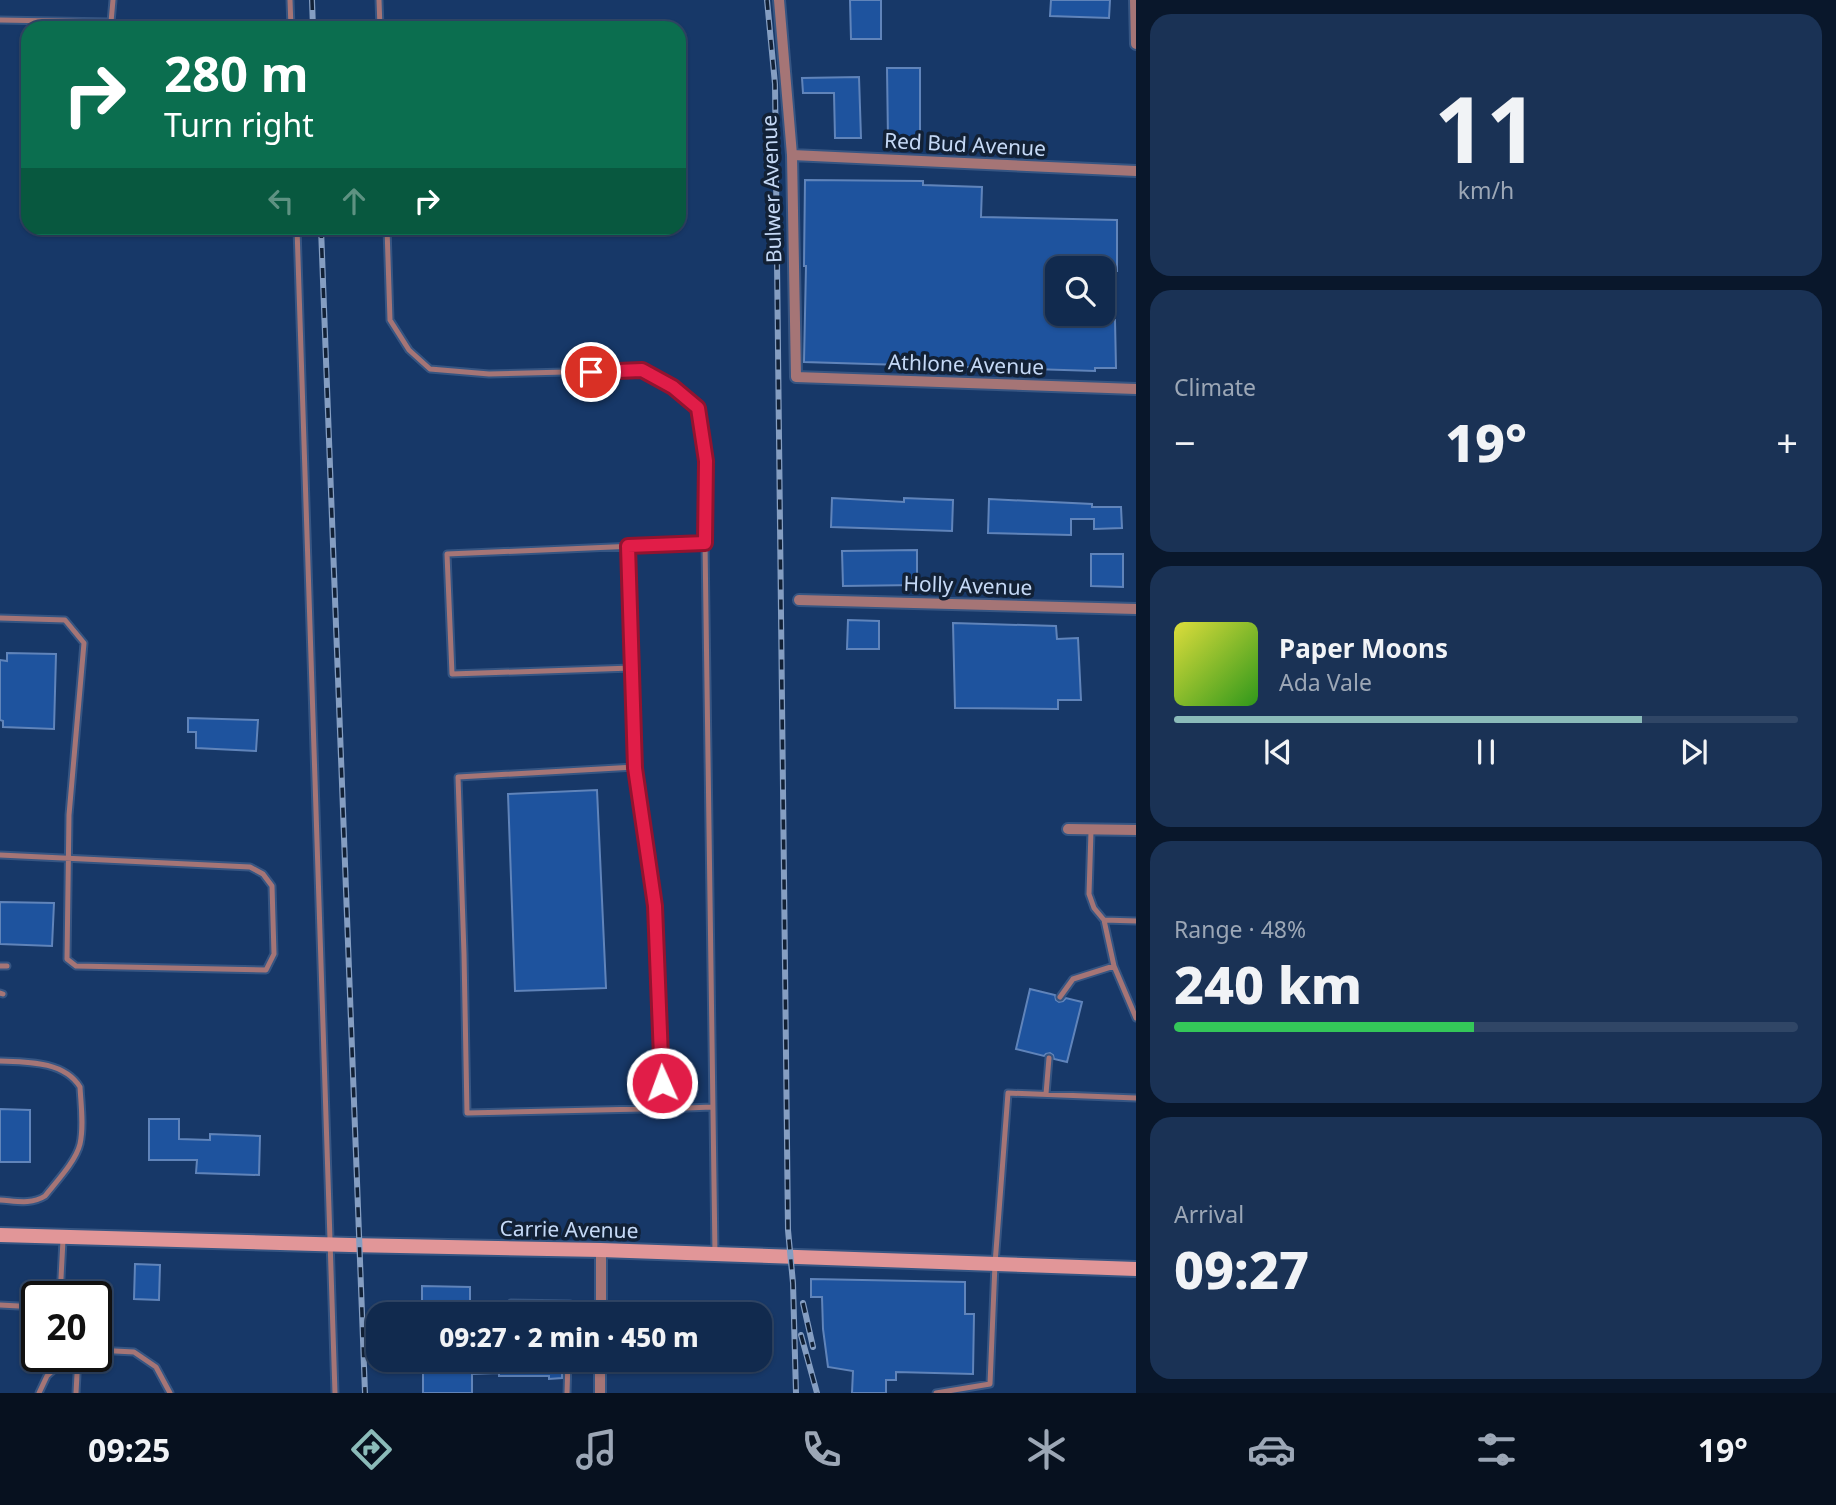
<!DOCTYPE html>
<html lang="en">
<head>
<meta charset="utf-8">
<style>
	:root { --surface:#112a4e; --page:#1a3255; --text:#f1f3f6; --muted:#9ca7b6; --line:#304666; --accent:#8bbbb9 }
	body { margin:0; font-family:"Noto Sans",sans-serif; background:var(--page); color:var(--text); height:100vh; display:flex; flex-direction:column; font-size:26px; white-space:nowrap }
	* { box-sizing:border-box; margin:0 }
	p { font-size:23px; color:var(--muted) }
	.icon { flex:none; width:38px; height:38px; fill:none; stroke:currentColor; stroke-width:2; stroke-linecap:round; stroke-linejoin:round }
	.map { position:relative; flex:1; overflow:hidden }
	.sheet { display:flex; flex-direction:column; gap:14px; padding:14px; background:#09172b; width:700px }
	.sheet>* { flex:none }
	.banner { position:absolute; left:21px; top:21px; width:665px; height:214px; border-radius:21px; box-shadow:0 2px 5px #0004,0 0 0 2px var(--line); background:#0b6e4f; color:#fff; overflow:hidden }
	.tools { position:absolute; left:1045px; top:256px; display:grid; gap:14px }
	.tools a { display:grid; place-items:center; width:70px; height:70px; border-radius:14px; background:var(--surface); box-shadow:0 2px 5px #0004,0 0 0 2px var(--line); font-size:35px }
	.speed { position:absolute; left:21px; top:1281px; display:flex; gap:14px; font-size:35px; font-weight:700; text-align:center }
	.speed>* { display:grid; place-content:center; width:91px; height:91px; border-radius:50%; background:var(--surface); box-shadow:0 2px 5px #0004,0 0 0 2px var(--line); line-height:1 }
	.speed .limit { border:4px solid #111; border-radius:10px; background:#fff; color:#111 }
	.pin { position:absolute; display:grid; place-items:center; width:60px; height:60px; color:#fff; margin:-30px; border:4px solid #fff; border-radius:50%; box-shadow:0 2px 7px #0007 }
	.me { position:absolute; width:77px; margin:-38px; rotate:358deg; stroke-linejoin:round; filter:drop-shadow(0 0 5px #0008) }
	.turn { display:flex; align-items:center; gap:24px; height:147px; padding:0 28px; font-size:32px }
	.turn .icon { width:91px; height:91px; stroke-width:2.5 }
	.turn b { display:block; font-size:49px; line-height:60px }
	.lanes { display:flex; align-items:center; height:66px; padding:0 28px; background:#0003; justify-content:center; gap:35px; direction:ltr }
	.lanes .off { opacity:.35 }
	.big { font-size:52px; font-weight:800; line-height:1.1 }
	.sheet .widget { flex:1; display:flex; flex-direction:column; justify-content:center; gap:10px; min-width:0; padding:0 24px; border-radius:21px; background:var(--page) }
	.sheet .dial { align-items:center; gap:0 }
	.dial b { font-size:91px; line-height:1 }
	.song { display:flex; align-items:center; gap:21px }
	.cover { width:84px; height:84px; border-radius:10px; background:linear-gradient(135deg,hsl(60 70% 55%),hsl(110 70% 35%)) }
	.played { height:7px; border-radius:4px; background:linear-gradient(90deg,var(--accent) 75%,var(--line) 75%) }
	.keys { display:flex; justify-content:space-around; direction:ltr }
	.heat { display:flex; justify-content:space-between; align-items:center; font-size:38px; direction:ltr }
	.charge { height:10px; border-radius:5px; background:linear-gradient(90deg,#34c759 48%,var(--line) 0) }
	.trip { position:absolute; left:366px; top:1302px; width:406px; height:70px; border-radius:21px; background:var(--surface); box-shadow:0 2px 5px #0004,0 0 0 2px var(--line); font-weight:800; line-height:70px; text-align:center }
	.dock { display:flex; height:112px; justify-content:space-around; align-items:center; background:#07111f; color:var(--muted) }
	.dock .icon { width:49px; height:49px }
	.dock .selected { color:var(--accent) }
	.dock b { font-size:32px; color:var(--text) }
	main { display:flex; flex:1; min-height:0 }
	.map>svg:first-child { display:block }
	.building { fill:#1e539e; stroke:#6084ba; stroke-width:2 }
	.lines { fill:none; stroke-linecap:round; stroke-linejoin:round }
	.lane-casing { stroke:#365582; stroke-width:9 }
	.street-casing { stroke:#365582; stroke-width:14 }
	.secondary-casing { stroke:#365582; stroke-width:18 }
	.lane { stroke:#a57576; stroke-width:5 }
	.street { stroke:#a57576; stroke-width:10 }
	.secondary { stroke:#e19698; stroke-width:14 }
	.rail-casing { stroke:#859ec2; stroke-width:6 }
	.rail { stroke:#122136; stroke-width:3.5; stroke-dasharray:10; stroke-linecap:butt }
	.route-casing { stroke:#92132f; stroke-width:18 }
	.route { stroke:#e11d48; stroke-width:12 }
	.labels { text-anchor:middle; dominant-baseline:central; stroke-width:7; stroke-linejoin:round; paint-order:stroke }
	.street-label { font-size:21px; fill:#c5d9f6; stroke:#122136 }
</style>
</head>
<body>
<main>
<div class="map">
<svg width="1136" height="1393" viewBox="0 0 1136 1393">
	<rect width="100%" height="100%" fill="#173868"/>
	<path class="building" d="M850 0H881V39H851Z
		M1051 0H1110L1109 18 1050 16Z
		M887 68H920V139H888Z
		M859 77 861 138H835L834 93H803L802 78Z
		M805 180 923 181V185L982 187 981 217 1117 220V271H1102V268H1057V313H1096V321L1115 320 1116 368H1095V371L804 362 806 266H804Z
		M832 498 904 502V498L953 500 952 531 831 527Z
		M989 499 1092 504V507H1121L1122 528 1094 529V519H1071V535L988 533Z
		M917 550V585L843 586 842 551Z
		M1091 554H1123V587L1091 586Z
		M848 620 879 621V649H847Z
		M953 623 1056 626 1057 639 1078 638 1081 700H1058V709L955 708Z
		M7 653 56 654 54 729 3 727V721L0 720V660L7 661Z
		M188 718 258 720 256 751 196 748V732H188Z
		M597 790 606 988 515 991 508 794Z
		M0 902 54 903 52 946 0 944Z
		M1030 989 1055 995 1056 1000 1059 1002 1063 1001 1066 998 1082 1002 1067 1062 1054 1059 1053 1055 1050 1053 1046 1054 1044 1056 1016 1049Z
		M0 1109 30 1110V1162H0Z
		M149 1119H179V1139L210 1140V1134L260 1136 259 1175 196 1173 197 1160H149Z
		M135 1264 160 1265 159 1300 134 1299Z
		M811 1279 965 1282V1314H974L973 1374 896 1372V1380H886V1393H852L853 1371 828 1367 823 1329 822 1297H811Z
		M422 1286 470 1287V1314H422Z
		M423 1360H562V1378L549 1379V1376H499V1373L472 1374V1393H423Z
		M650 1360H716V1370L650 1371Z"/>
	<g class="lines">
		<defs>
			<path id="lane" d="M290 0 291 28
				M379 0 380 28
				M0 20 111 22 113 0
				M297 228 335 1393
				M387 228 390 320 409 350 430 369 489 374 642 370 673 387 698 408 706 461 705 543 715 1254
				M628 546 632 668
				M0 618 65 620 84 643 69 815 67 959 76 966 266 970 274 954 272 886 263 874 250 867 0 855
				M635 767 632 668 452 674 447 554 705 543
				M1091 831 1089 894 1094 908 1104 920 1136 921
				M1104 920 1114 966 1136 1018
				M0 966H7
				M0 993 3 994
				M1060 997 1073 979 1114 966
				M0 1061C27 1062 64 1061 80 1087 81 1105 84 1126 80 1144 76 1161 56 1182 45 1196 31 1205 16 1201 0 1200
				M1046 1094 1049 1058
				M663 1108 655 906 635 767 458 777 464 954 467 1113 687 1108 712 1107
				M60 1297 63 1240
				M511 1303 570 1304V1314
				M0 1305 37 1307
				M96 1350 134 1352 156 1367 170 1393
				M39 1393 47 1376 69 1356
				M76 1393 78 1356
				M567 1393 568 1360
				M936 1393 990 1384 995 1264 1008 1093 1136 1098"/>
			<path id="street" d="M779 0 792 155 796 377 1136 389
				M1135 0 1136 44
				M792 155 1136 171
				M799 600 1136 609
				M1068 829 1136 830
				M601 1314V1250
				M600 1393V1360"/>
			<path id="secondary" d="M0 1235 350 1245 601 1250 1136 1269"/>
		</defs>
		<use href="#lane" class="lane-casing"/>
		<use href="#street" class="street-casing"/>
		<use href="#secondary" class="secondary-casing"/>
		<use href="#lane" class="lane"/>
		<use href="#street" class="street"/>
		<use href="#secondary" class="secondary"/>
		<defs>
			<path id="rail" d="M312 0 313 28
				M767 0 775 84 788 1230 793 1283 796 1393
				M321 228 365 1393
				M803 1303 813 1347
				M801 1335 817 1393"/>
		</defs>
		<use href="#rail" class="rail-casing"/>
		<use href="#rail" class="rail"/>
	</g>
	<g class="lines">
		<defs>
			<path id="route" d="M591 372 642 370 673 387 698 408 706 461 705 543 628 546 635 768 655 906 662 1083"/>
		</defs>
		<use href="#route" class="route-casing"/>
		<use href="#route" class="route"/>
	</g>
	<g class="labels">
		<g class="street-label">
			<text transform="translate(965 144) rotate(3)">Red Bud Avenue</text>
			<text transform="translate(771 189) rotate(-92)">Bulwer Avenue</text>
			<text transform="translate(966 364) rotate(2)">Athlone Avenue</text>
			<text transform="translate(968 585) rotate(2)">Holly Avenue</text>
			<text transform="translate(569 1229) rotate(1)">Carrie Avenue</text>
		</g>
	</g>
</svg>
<div class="tools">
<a><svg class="icon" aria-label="search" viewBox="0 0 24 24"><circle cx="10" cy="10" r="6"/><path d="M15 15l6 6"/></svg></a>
</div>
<div class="speed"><div class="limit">20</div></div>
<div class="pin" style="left:591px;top:372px;background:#d93025"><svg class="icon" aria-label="arrive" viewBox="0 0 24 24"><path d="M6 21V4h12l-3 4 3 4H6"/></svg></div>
<svg class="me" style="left:662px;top:1083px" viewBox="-20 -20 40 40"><circle r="17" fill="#e11d48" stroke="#fff" stroke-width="3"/><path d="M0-11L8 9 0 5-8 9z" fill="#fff"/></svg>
<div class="trip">09:27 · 2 min · 450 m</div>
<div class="banner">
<div class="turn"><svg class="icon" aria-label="right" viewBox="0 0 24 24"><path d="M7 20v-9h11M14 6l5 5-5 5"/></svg><div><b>280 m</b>Turn right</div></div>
<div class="lanes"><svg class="icon off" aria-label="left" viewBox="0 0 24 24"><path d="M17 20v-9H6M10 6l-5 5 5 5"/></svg><svg class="icon off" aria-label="ahead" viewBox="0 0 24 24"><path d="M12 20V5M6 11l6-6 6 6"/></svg><svg class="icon" aria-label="right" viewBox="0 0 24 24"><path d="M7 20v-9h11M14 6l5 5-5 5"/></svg></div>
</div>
</div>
<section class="sheet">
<div class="widget dial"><b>11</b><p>km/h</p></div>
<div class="widget"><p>Climate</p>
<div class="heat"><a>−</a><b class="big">19°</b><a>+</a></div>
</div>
<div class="widget">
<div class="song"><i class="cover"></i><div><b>Paper Moons</b><p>Ada Vale</p></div></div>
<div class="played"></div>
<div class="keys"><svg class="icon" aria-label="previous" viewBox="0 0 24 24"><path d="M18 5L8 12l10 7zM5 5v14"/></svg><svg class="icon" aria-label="pause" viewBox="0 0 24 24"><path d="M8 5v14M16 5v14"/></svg><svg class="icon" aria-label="next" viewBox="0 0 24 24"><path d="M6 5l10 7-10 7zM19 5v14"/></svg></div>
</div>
<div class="widget"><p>Range · 48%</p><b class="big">240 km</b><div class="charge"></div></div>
<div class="widget"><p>Arrival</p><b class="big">09:27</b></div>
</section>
</main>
<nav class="dock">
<b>09:25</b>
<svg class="icon selected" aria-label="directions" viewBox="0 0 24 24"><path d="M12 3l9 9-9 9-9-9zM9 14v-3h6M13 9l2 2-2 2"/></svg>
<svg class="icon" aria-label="music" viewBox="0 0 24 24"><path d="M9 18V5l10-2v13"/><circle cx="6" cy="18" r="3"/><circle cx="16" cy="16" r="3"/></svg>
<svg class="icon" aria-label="phone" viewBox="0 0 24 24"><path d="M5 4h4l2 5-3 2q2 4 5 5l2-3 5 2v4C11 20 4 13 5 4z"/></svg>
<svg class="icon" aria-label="climate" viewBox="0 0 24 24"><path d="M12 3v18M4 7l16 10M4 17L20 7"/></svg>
<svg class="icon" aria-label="car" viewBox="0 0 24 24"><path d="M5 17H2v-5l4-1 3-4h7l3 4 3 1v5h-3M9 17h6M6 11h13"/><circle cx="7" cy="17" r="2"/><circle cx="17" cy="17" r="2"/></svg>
<svg class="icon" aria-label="filters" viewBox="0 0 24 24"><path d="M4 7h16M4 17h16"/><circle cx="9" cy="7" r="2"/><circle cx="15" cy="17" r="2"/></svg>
<b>19°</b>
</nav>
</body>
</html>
